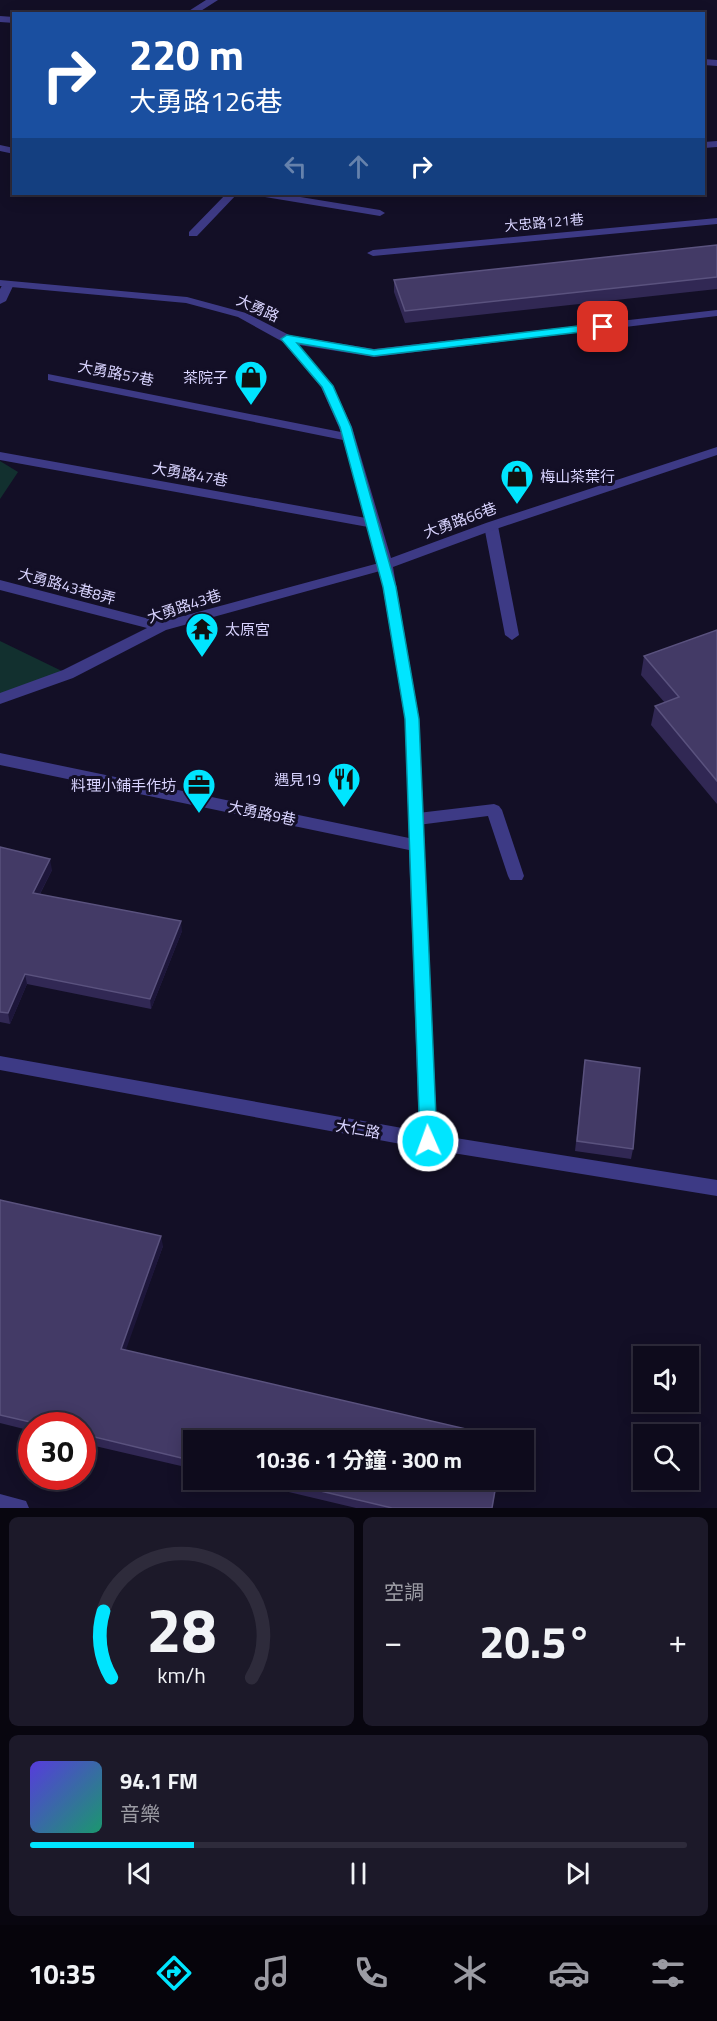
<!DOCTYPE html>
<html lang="zh-TW">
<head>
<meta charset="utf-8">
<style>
	:root { --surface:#0e0b1c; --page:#1c1929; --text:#f1f3f6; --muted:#9b9ba3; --line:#2e2b3b; --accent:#00e5ff }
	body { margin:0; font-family:"Titillium Web","Noto Sans TC",sans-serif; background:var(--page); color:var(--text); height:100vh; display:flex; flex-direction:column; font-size:22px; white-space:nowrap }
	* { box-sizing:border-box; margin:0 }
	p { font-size:20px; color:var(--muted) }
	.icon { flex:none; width:33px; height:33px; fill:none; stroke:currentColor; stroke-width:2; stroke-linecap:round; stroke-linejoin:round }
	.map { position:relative; height:1508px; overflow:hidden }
	.panel { display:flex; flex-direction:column; gap:9px; padding:9px; background:#08060f; flex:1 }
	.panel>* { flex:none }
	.top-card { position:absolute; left:12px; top:12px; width:693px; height:183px; border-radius:0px; box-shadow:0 3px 15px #0003,0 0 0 2px var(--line); background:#1a4fa0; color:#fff; overflow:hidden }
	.tools { position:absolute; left:633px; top:1346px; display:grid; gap:12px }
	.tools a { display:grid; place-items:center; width:66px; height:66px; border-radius:0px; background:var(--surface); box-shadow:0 3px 15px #0003,0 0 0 2px var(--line); font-size:30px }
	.speed { position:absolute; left:18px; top:1412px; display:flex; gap:12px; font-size:30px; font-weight:700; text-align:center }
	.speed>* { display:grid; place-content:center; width:78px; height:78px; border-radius:50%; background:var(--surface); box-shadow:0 3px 15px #0003,0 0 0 2px var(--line); line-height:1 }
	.speed .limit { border:9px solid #d22; background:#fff; color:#111 }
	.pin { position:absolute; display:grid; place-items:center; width:51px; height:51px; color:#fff; margin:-26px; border-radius:12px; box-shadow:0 3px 9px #0006 }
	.me { position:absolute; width:66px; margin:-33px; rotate:358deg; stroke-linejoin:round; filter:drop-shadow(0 0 4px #0008) }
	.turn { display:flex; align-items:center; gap:21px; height:126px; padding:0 18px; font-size:27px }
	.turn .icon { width:78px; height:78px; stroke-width:2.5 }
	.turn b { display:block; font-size:42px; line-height:51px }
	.lanes { display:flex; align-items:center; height:57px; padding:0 18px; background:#0003; justify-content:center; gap:30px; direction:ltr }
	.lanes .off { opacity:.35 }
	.big { font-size:45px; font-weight:700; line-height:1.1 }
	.panel .widget { flex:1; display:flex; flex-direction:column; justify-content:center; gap:9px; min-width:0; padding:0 21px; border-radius:9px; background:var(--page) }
	.panel .dial { align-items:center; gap:0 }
	.dial svg { height:156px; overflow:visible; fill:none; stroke:var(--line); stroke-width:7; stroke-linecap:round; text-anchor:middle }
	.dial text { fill:var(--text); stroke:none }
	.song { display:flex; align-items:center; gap:18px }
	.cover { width:72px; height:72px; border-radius:9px; background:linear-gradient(135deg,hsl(250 70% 55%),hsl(160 70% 35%)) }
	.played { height:6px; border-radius:3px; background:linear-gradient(90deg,var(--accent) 25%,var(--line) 25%) }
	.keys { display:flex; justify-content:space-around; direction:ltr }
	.heat { display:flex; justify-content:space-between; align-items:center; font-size:33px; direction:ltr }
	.panel .tiles { flex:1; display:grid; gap:9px; grid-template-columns:1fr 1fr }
	.widget:last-child { grid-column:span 2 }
	.trip { position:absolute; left:183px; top:1430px; width:351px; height:60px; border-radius:0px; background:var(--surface); box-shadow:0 3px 15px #0003,0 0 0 2px var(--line); font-weight:700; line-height:60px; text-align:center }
	.tab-bar { display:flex; height:96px; justify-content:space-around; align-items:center; background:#06040b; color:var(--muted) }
	.tab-bar .icon { width:42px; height:42px }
	.tab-bar .active { color:var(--accent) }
	.tab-bar b { font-size:27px; color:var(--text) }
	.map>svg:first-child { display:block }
	.green { fill:#12302f }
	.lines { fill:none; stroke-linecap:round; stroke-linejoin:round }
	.service { fill:#3d3a85; fill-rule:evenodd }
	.minor { fill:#3d3a85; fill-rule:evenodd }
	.tertiary { fill:#3d3a85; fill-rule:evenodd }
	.wall { fill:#312854 }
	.shaded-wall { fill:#1d163a }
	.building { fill:#433a66; stroke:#5a527e; stroke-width:1.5 }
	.route { fill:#00e5ff; stroke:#0095a6; stroke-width:1.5 }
	.labels { text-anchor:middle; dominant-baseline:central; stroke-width:6; stroke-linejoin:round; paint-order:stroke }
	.far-street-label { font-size:14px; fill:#d9d4ff; stroke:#130f26 }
	.street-label { font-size:15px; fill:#d9d4ff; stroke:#130f26 }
	.poi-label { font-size:15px; fill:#d9d4ff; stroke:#130f26; text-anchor:end }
</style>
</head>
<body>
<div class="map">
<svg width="717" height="1508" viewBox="0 0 717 1508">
	<rect width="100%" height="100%" fill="#130f26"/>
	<path class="green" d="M0 461 18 472 0 499Z
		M0 641 68 674 0 697Z"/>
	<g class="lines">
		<path class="service" d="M717 141V147L704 148V142Z
			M0 145 14 148V154L0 151Z
			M226 194H237L197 236H189V232Z
			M260 194H282L380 210 385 213 380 216 265 197Z
			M717 218V224L373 256 367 253 373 250Z
			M8 281 14 284 6 301 0 304V289L4 282Z
			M717 310V316L374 357 287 343 281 339 287 335 374 349Z
			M491 522 498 526 519 635 512 640 505 635 484 526Z
			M494 804 499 806 502 810 524 876 522 880H510L508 876 488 816 418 825 413 823 410 819 413 815 418 813Z
			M0 1494 26 1501 29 1508H0Z"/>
		<path class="minor" d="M206 0H218L196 14H184Z
			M0 280 187 297 246 313 291 336 333 386 352 427 391 558 486 523 717 447V455L496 529 393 567 419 719 437 1135 717 1180V1196L428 1149 0 1070V1056L419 1131 409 850 0 765V753L409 838 405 719 380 571 166 630 73 678 0 704V693L63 670 147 628 0 590V580L161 622 379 563 368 527 0 460V452L366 518 343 440 52 381 48 380V374L341 432 321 387 283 342 238 317 186 303 0 286Z"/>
		<path class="tertiary" d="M0 16 14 17V23L0 22Z
			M704 59 717 60V66L704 65Z"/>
	</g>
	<path class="wall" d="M717 245V289L405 323 394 292V280Z
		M717 630V804L651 725 655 706 665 703 641 675 644 656Z
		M0 847 52 870 40 894 182 931 151 1009 27 984 10 1024 0 1022Z
		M585 1060 633 1149 631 1159 575 1151Z
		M0 1200 163 1246 125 1350 194 1440V1469L82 1443V1425H32V1431L0 1423Z
		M234 1479H498L492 1508H356Z"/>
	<path class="shaded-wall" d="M50 859 52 870 35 903 33 893Z
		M181 921 182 931 151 1009 150 999Z
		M25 974 27 984 10 1024 8 1013Z
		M161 1236 163 1246 123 1358 121 1349Z"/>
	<path class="building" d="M717 245V277L405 311 394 280Z
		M717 630V781L655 706 679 697 644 656Z
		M0 847 50 859 33 893 181 921 150 999 25 974 8 1013 0 1012Z
		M585 1060 640 1068 633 1149 577 1141Z
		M0 1200 161 1236 121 1349 505 1438V1440H194V1461L82 1434V1425H43L0 1415Z
		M270 1479H497L492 1508H392Z"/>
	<path class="route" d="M603 323 606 324V329L374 356 297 343 333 386 351 427 396 587 419 719 437 1141 434 1146H423L420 1141 405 719 383 587 340 427 322 387 281 339 287 335 374 350Z"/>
	<defs>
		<symbol id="shop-pin" viewBox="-11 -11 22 30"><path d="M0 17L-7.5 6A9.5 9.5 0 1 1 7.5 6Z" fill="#00e5ff" stroke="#130f26"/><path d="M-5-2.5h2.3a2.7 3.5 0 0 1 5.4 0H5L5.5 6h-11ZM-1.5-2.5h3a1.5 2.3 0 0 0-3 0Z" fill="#111"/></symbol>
		<symbol id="temple-pin" viewBox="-11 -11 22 30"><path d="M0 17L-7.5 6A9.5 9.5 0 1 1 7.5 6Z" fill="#00e5ff" stroke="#130f26"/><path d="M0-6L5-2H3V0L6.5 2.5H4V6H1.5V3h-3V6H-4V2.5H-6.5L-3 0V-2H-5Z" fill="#111"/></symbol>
		<symbol id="restaurant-pin" viewBox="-11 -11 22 30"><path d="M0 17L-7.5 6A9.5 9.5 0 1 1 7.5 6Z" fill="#00e5ff" stroke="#130f26"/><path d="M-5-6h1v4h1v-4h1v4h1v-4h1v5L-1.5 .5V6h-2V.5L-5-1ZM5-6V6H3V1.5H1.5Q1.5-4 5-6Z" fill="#111"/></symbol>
		<symbol id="office-pin" viewBox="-11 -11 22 30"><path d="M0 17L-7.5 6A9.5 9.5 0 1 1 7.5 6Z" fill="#00e5ff" stroke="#130f26"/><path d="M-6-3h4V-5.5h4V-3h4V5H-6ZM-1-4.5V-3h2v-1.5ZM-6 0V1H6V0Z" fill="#111"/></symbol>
	</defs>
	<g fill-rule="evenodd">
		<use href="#shop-pin" x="232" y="358" width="38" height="52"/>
		<use href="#shop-pin" x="498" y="457" width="38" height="52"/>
		<use href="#temple-pin" x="183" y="610" width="38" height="52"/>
		<use href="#restaurant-pin" x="325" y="760" width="38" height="52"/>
		<use href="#office-pin" x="180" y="766" width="38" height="52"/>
	</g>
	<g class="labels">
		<g class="far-street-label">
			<text transform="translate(544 222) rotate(-5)">大忠路121巷</text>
		</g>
		<g class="street-label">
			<text transform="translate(258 308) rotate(24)">大勇路</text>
			<text transform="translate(116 373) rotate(11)">大勇路57巷</text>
			<text transform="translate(190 474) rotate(10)">大勇路47巷</text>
			<text transform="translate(460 520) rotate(-20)">大勇路66巷</text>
			<text transform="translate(67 586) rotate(15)">大勇路43巷8弄</text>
			<text transform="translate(184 606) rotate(-18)">大勇路43巷</text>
			<text transform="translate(262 813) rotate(12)">大勇路9巷</text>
			<text transform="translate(358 1129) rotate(10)">大仁路</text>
		</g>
		<g class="poi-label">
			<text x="228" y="377">茶院子</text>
			<text x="540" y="476" text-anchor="start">梅山茶葉行</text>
			<text x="225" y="629" text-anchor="start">太原宮</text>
			<text x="321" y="779">遇見19</text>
			<text x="176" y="785">料理小鋪手作坊</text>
		</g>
	</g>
</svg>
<div class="tools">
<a><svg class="icon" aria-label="sound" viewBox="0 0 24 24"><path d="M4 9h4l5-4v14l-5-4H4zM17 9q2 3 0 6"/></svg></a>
<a><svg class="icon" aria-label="search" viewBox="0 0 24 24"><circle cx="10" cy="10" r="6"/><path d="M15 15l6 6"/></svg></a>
</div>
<div class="speed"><div class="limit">30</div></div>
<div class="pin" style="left:603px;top:327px;background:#d93025"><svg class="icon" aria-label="arrive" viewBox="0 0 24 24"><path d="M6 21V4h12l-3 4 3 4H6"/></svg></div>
<svg class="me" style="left:428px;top:1141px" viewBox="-20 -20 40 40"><circle r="17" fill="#00e5ff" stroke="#fff" stroke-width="3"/><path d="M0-11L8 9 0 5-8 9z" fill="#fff"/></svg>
<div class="trip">10:36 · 1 分鐘 · 300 m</div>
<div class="top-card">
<div class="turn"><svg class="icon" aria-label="right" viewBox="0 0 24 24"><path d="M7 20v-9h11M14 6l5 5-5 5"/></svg><div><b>220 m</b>大勇路126巷</div></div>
<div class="lanes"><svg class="icon off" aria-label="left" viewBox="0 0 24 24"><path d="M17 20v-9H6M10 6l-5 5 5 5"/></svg><svg class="icon off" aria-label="ahead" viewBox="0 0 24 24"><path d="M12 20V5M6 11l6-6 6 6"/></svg><svg class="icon" aria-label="right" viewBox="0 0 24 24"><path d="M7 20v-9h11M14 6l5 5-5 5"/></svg></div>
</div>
</div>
<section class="panel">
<div class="tiles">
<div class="widget dial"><svg viewBox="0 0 100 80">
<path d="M14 69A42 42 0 1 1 86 69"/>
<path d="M14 69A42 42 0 0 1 10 35" stroke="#00e5ff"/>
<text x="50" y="56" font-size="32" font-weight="700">28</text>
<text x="50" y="72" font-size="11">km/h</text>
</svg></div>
<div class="widget"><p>空調</p>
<div class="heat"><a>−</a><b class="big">20.5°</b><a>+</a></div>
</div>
<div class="widget">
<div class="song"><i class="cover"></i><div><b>94.1 FM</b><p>音樂</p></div></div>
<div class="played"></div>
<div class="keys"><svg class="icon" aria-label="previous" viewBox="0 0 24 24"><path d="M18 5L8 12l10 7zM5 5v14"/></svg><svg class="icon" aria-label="pause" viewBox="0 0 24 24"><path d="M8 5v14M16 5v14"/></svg><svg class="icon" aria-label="next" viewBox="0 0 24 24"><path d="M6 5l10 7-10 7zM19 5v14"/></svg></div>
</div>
</div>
</section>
<nav class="tab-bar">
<b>10:35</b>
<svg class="icon active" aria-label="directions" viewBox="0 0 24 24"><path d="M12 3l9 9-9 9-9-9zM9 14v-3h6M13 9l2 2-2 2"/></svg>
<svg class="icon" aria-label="music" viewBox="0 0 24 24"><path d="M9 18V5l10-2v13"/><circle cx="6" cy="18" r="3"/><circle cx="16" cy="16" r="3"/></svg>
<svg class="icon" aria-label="phone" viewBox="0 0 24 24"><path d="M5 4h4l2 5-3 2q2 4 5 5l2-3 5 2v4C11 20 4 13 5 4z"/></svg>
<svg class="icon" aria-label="climate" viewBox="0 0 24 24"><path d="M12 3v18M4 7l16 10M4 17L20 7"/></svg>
<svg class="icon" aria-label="car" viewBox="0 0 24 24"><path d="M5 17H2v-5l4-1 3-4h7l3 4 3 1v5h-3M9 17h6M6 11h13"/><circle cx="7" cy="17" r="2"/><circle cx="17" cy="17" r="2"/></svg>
<svg class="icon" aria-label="filters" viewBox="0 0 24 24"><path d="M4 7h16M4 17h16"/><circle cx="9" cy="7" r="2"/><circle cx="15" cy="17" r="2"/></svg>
</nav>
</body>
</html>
